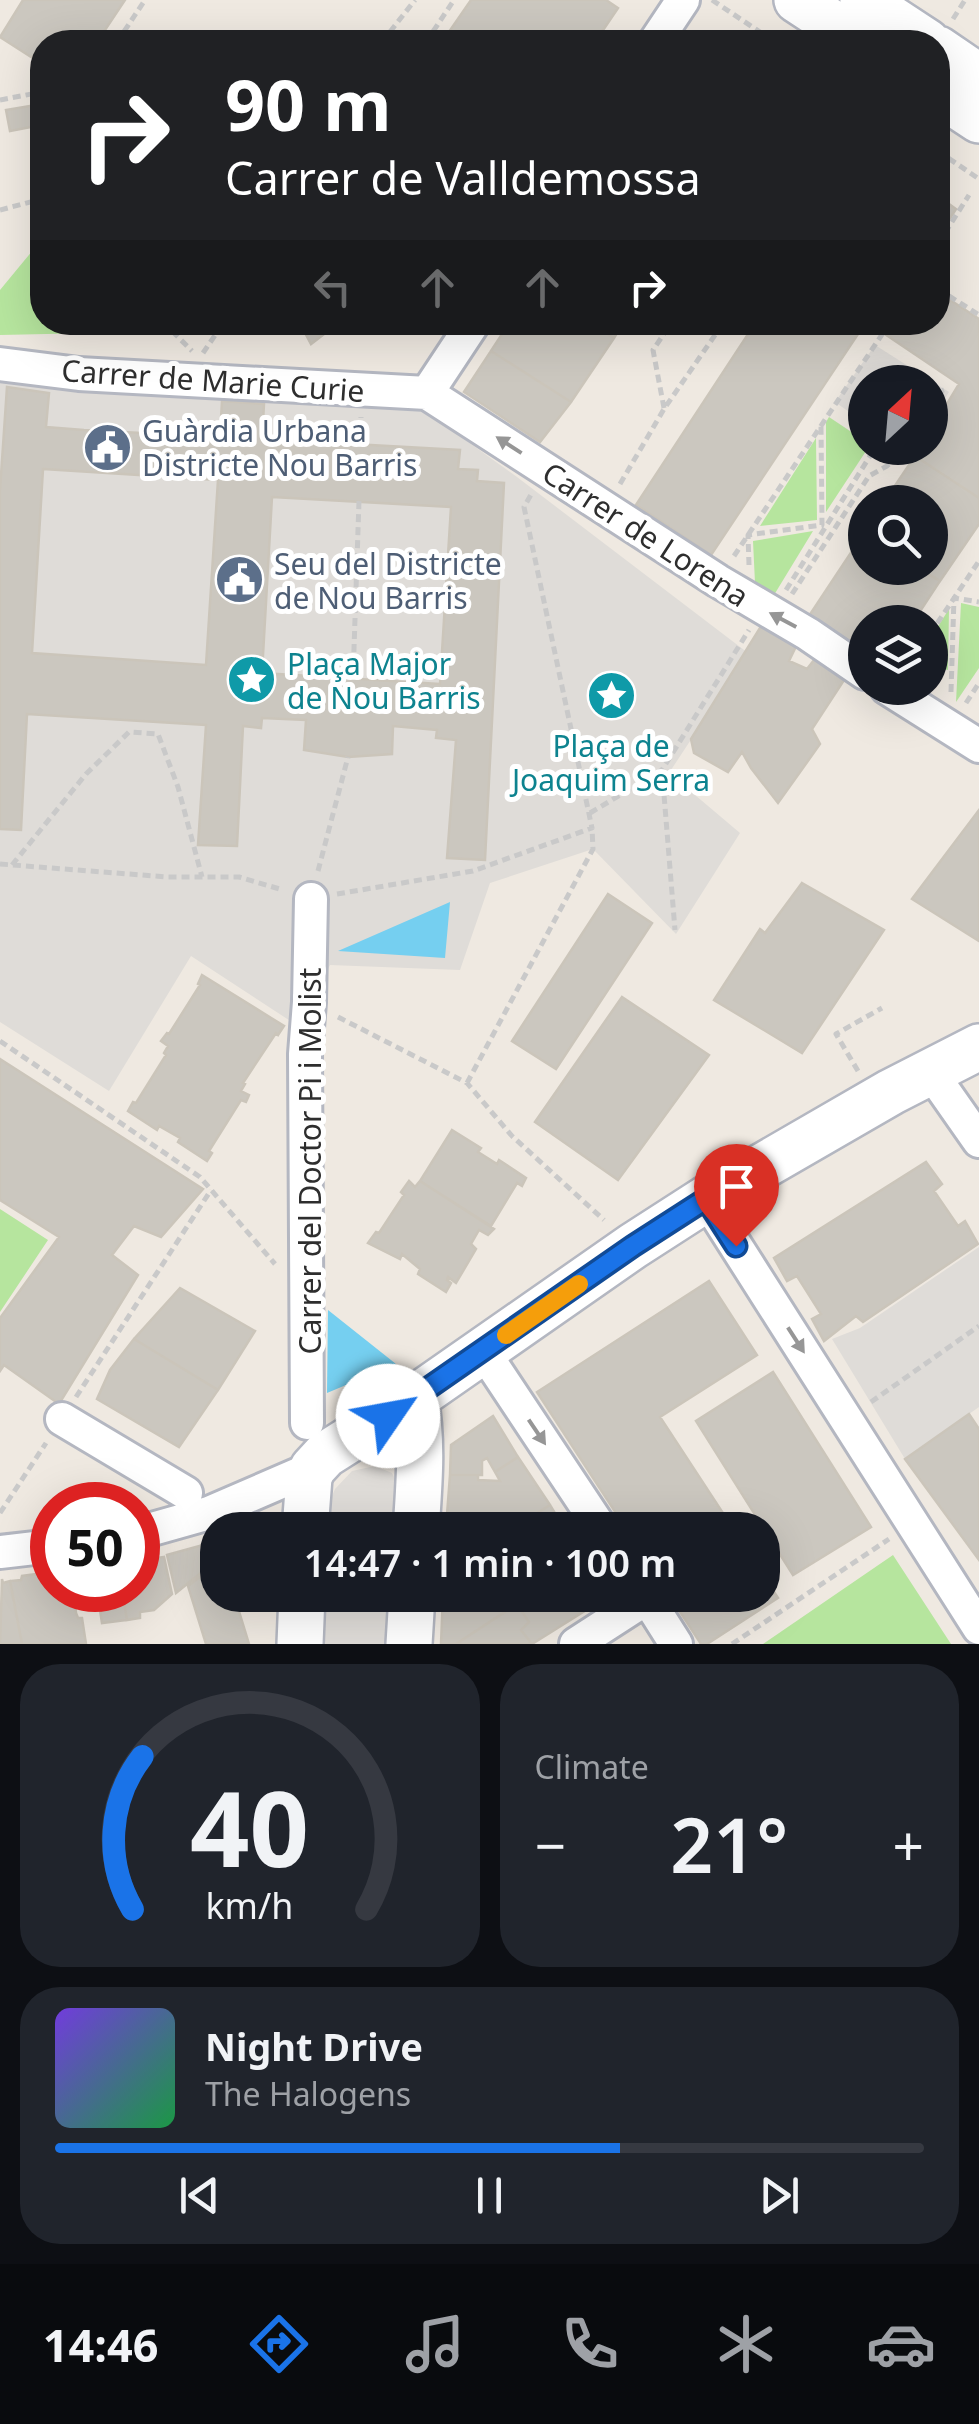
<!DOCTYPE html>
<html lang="en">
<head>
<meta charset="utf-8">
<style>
	:root { --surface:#171b24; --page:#20242c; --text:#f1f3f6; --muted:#9ea1a6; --line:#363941; --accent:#1a73e8 }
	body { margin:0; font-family:"Noto Sans",sans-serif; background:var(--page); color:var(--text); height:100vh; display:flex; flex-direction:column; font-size:38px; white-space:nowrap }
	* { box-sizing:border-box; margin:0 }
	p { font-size:32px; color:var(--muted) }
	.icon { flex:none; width:55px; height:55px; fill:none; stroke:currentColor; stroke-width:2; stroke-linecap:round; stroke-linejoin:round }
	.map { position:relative; height:1644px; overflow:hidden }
	.side { display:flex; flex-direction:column; gap:20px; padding:20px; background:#0d0f14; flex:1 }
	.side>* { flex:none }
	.hud { position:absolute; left:30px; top:30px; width:920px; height:305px; border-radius:40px; box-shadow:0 10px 40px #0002; background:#202124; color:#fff; overflow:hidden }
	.needle { width:65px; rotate:26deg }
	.buttons { position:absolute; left:848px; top:365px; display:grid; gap:20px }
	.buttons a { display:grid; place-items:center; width:100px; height:100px; border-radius:50%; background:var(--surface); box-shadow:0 10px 40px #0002; font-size:50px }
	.speed { position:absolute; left:30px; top:1482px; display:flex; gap:20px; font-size:50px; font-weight:700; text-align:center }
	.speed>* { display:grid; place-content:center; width:130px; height:130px; border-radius:50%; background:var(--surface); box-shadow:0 10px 40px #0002; line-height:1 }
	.speed .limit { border:15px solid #d22; background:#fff; color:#111 }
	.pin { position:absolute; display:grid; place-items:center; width:85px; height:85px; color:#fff; margin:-102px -42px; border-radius:50% 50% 50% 0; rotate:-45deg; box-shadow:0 0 10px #0007 }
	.pin .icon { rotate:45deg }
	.me { position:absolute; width:110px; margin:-55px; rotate:57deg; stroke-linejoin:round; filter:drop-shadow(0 0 8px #0008) }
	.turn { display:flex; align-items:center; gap:35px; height:210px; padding:0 30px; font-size:45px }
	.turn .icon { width:130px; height:130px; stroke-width:2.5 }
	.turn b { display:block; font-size:70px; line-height:85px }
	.lanes { display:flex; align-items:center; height:95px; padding:0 30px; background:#0003; justify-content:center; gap:50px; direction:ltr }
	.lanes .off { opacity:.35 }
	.big { font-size:75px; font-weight:600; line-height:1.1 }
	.side .card { flex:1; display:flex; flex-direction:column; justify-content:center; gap:15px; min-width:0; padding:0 35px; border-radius:40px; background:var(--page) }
	.side .dial { align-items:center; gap:0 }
	.dial svg { height:260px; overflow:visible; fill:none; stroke:var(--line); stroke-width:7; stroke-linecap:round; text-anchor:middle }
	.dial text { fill:var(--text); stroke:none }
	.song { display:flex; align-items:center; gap:30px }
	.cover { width:120px; height:120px; border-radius:15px; background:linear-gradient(135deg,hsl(260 70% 55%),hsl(140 70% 35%)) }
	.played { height:10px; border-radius:5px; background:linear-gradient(90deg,var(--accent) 65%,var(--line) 65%) }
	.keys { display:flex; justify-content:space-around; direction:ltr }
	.heat { display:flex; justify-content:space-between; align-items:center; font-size:55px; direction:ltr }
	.side .tiles { flex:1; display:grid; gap:20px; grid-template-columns:1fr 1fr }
	.card:last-child { grid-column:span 2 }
	.trip { position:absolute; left:200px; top:1512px; width:580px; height:100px; border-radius:40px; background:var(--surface); box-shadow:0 10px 40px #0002; font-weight:600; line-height:100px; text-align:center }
	.tab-bar { display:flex; height:160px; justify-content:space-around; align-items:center; background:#090b0e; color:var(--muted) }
	.tab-bar .icon { width:70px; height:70px }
	.tab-bar .on { color:var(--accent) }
	.tab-bar b { font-size:45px; color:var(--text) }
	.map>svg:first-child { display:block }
	.green { fill:#b6e59e }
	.plaza { fill:#dfdcd8 }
	.water { fill:#75cff0 }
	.building { fill:#cbc7bf; stroke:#cbc5ba; stroke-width:2.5; fill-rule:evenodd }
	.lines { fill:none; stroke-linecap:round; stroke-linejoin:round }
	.street-casing { stroke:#b4b7c1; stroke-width:38 }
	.secondary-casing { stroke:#b4b7c1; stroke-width:50 }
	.path { stroke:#c9c9c9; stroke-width:5; stroke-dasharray:8 5; stroke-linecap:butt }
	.street { stroke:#fff; stroke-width:32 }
	.secondary { stroke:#fff; stroke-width:45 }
	.oneway { fill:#969696 }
	.route-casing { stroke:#114b97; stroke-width:25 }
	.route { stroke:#1a73e8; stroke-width:18 }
	.slow { stroke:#f59e0b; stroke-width:18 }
	.labels { text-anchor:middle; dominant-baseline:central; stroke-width:10; stroke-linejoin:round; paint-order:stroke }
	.street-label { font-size:30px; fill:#2e2e2e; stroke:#fff }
	.service-label { font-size:30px; fill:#4e5e75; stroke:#fff; text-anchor:start }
	.culture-label { font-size:30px; fill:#0d838f; stroke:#fff; text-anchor:start }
</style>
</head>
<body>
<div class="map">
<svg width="979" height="1644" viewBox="0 0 979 1644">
	<rect width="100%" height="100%" fill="#efe9e1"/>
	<path class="green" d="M33 250 42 257V322L129 323 141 332 0 335V290Z
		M829 417 865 441V448H868L826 512V422Z
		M816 438 817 520 760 526Z
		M813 531 774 595 755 583 753 541Z
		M961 603 979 607V668L956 702Z
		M949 609 948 670 930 667V639Z
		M0 1209 48 1240 0 1312Z
		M893 1555 951 1644H763Z"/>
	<path class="plaza" d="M875 345 949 392 930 422V382H896L887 377 883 382H865V423L835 402Z
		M0 381 425 411 517 477 748 653 669 773 740 833 676 934 593 849 490 883 460 970 330 965 298 1026 191 956 109 1091 0 1022Z
		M979 1247V1407L905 1459 832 1339 860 1328Z
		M375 1466 392 1473 402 1494 400 1530H325V1513L335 1489 352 1471Z
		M322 1595H396L393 1644H319Z"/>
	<path class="water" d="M450 902 445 958 338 951Z
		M328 1310 396 1364 327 1393Z"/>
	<path class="building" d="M23 0H125L97 42H42V64L0 37Z
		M471 0H606L618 8 595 42H442Z
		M42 104V167L36 126 10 131 6 110Z
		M938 196 956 209 938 237Z
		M938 292 979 319V498L915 456 920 448H930V432L959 384 867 322H938Z
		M308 322H348L328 331 311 344 302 327Z
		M510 322H589L614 338 571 402 491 351Z
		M589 322H624L614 338Z
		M756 322H866L711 555 636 505Z
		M491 351 571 402 540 442 464 392Z
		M7 387 49 393 46 427 84 430 220 437 222 401 264 404 262 439 460 450 458 469 478 470 477 481 504 483 485 860 447 858 456 740 436 738 437 730 393 726 392 754 348 757 304 750 306 720 262 718 261 728 243 726 237 846 198 845 206 725 27 714 21 830 0 829V490ZM43 469 218 480 206 665 32 653ZM272 497 451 507 440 684 262 673Z
		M915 456 979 498V524L940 581 918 568H930V502H884Z
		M864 533 865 568H918L940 581 913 622H865V657L807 619Z
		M763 623 799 640 789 661 807 669 818 655 846 677 812 729 820 744 778 803 751 768 742 752 728 772 694 753 691 739Z
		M979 810V941L912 899Z
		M802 883 884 930 802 1053 714 1000 760 929 765 933Z
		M608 894 652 923 556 1069 512 1041Z
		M202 975 284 1026 278 1035 276 1033 243 1083 245 1084 241 1091 249 1095 246 1102 241 1100 209 1151 212 1153 207 1161 178 1142 180 1138 159 1126 157 1130 128 1111 133 1102 136 1103 166 1055 164 1053 168 1046 161 1041 167 1033 169 1034 200 985 198 984Z
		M622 997 709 1055 618 1180 535 1122Z
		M0 1059 203 1189 161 1237 134 1226 112 1255 138 1275 59 1404 4 1365 0 1371V1318L59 1237 0 1200Z
		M452 1130 481 1148 478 1152 497 1164 499 1160 526 1178 522 1186 517 1183 491 1226 420 1181Z
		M926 1162 942 1184 934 1191 958 1226 965 1221 978 1244 863 1322 856 1316 824 1341 812 1319 821 1314 797 1276 787 1281 774 1258Z
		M409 1181 415 1187 420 1181 494 1229 488 1235 479 1230 471 1244 476 1249 456 1283 448 1277 447 1280 451 1283 446 1292 418 1274 420 1269 402 1254 400 1259 368 1243 376 1232 379 1233 404 1195 401 1192Z
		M709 1281 757 1355 660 1417 734 1530H627L537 1392Z
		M180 1288 255 1331 218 1390 134 1339Z
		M134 1339 218 1390 179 1447 97 1399 110 1370Z
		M773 1372 871 1527 793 1575 696 1421Z
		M969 1414 979 1429V1560L905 1459Z
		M493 1416 518 1457 495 1472 487 1458 482 1461V1475H450L451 1445Z
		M518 1457 550 1505 511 1530 446 1528 450 1475H478V1480L500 1481 495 1472Z
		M550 1505 565 1530H511Z
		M217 1541 218 1559 176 1593 167 1555Z
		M164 1557 172 1594 154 1610 140 1612V1618L127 1620 122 1590H138V1561Z
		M218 1563V1595H234L249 1644H206L188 1586Z
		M52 1572V1590H76L79 1606 75 1605 76 1613 78 1618H82L86 1644H22L10 1581 21 1580 22 1576Z
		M762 1574 778 1598 707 1644H701L669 1595H762Z
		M2 1579 3 1583 10 1581 22 1644H0Z
		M97 1590H122L127 1620 102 1623Z
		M443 1595H531L456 1644H441Z
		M531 1595H606L607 1597 532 1644 521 1630 529 1622 517 1604Z
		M517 1604 529 1622 521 1630 532 1644H456Z"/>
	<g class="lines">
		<defs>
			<path id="street" d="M655 42 683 0
				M0 364 79 374 427 393
				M427 393 718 581 808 634 865 673
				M427 393 474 322
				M887 688 979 746
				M930 1071 979 1141
				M706 1199 979 1628
				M483 1351 602 1530
				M62 1419 186 1493
				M307 1423 305 1054 309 1002 311 899
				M138 1533 209 1513 313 1468
				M0 1552 52 1546
				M645 1595 676 1644
				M576 1644 647 1598"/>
			<path id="secondary" d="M797 0 861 42
				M863 0 927 42
				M938 49 979 77
				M938 93 979 120
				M415 1398C423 1442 419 1486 416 1530
				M305 1530 309 1477 313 1468 325 1455 415 1398 633 1246 706 1199 891 1092 979 1047
				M300 1644 302 1595
				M409 1644 412 1595"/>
		</defs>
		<use href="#street" class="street-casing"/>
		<use href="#secondary" class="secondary-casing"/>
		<path class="path" d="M712 0 775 42
			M953 19 965 0
			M117 42 145 0
			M382 42 415 0
			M426 42 454 0
			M0 100 42 92
			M938 151 979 179
			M0 210 42 199
			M938 244 969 195
			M938 289 979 315
			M163 322 192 351
			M203 353 224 322
			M930 395 944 390
			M664 408 653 350 672 322
			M360 444 361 417
			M620 484 664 409 724 322
			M734 556 883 333
			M749 565 748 535 822 525 821 426
			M786 590 875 448
			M792 594 869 476 887 466 901 453
			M930 634 979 561
			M353 678 359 501
			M951 692 954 598 979 602
			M966 703 979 683
			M662 770 675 930
			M590 813 662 770 749 630
			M0 864 167 877H239L283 890
			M12 865 86 774 129 732 158 734 178 787 202 877
			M318 871 348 757
			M337 894 473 871 592 828 524 507 532 493
			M338 1017 467 1083 512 1136 604 1220
			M0 1041 200 1177 275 1264
			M858 1071 836 1034 882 1008
			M467 1083 593 849 592 828
			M76 1397 211 1190
			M871 1402 979 1326
			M0 1513 46 1443
			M732 1644 889 1539"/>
		<use href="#street" class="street"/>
		<use href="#secondary" class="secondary"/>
	</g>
	<defs><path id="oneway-solid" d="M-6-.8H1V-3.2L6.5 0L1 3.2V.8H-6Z" transform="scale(2.5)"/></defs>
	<g class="oneway">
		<use href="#oneway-solid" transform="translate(509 445) rotate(-147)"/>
		<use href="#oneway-solid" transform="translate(783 620) rotate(-152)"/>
		<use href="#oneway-solid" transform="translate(796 1340) rotate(57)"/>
		<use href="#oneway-solid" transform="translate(537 1432) rotate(56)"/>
	</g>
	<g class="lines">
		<defs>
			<path id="route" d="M388 1416 633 1246 706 1199 736 1246"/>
		</defs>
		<use href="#route" class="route-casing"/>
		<use href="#route" class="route"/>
		<path class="slow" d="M506 1335 579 1284"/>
	</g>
	<defs>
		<symbol id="civic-disc" viewBox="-11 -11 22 22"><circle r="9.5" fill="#5c6f8a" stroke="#fff"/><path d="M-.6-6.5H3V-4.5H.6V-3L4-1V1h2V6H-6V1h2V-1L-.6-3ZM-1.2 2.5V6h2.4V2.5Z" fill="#fff"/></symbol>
		<symbol id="sight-disc" viewBox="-11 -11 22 22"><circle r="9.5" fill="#0f9aa8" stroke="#fff"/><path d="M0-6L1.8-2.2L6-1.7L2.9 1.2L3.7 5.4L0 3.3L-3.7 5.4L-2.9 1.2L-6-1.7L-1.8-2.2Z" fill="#fff"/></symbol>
	</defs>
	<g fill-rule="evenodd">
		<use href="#civic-disc" x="80" y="420" width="55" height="55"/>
		<use href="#civic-disc" x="212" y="552" width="55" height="55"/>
		<use href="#sight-disc" x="224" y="652" width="55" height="55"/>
		<use href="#sight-disc" x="584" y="668" width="55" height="55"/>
	</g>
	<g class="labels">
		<g class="street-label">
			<text transform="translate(213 380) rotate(4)">Carrer de Marie Curie</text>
			<text transform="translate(646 534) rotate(33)">Carrer de Lorena</text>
			<text transform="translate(309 1161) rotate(-90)">Carrer del Doctor Pi i Molist</text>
		</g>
		<g class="service-label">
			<text x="142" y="430">Guàrdia Urbana<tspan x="142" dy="34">Districte Nou Barris</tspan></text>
			<text x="274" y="563">Seu del Districte<tspan x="274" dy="34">de Nou Barris</tspan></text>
		</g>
		<g class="culture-label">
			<text x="287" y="663">Plaça Major<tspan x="287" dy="34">de Nou Barris</tspan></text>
			<text x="611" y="745" text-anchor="middle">Plaça de<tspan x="611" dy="34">Joaquim Serra</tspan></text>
		</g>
	</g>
</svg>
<div class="buttons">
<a><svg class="needle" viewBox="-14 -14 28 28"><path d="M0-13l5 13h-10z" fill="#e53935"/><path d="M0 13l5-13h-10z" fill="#9ea1a6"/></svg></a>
<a><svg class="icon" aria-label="search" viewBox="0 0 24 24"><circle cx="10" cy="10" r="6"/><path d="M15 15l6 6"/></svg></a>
<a><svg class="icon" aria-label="layers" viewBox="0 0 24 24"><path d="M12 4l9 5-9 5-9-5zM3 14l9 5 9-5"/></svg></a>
</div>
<div class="speed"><div class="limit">50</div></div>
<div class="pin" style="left:736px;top:1246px;background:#d93025"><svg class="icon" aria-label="arrive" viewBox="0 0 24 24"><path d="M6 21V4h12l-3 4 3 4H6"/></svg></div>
<svg class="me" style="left:388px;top:1416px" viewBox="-20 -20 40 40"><circle r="19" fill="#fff"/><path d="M0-13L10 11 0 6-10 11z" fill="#1a73e8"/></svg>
<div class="trip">14:47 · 1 min · 100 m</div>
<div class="hud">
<div class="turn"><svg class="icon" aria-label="right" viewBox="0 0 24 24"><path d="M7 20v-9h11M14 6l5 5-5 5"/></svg><div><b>90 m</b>Carrer de Valldemossa</div></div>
<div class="lanes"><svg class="icon off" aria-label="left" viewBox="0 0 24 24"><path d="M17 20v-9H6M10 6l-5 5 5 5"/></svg><svg class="icon off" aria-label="ahead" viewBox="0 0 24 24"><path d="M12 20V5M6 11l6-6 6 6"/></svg><svg class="icon off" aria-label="ahead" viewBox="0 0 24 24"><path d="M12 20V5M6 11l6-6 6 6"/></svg><svg class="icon" aria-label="right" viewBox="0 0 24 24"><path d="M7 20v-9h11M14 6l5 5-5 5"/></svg></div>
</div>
</div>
<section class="side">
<div class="tiles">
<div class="card dial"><svg viewBox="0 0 100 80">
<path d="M14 69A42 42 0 1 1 86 69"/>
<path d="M14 69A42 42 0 0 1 17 22" stroke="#1a73e8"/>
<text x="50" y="56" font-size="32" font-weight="700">40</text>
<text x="50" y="72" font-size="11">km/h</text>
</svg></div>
<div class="card"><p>Climate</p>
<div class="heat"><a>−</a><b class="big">21°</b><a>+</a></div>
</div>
<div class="card">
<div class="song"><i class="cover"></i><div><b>Night Drive</b><p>The Halogens</p></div></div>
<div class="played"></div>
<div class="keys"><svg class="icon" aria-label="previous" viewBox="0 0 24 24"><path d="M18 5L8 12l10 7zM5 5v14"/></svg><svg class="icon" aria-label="pause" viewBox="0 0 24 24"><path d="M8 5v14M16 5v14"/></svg><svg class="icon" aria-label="next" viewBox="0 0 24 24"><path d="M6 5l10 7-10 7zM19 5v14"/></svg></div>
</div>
</div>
</section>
<nav class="tab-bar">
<b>14:46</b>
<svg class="icon on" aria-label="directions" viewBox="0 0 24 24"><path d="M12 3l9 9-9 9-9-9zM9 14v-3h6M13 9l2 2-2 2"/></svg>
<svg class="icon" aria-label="music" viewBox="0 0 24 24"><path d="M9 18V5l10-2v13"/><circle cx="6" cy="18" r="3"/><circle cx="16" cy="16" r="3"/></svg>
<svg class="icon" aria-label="phone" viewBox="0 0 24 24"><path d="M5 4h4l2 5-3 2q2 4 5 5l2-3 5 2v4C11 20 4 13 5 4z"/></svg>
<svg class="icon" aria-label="climate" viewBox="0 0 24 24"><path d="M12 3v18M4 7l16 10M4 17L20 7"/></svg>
<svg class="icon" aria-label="car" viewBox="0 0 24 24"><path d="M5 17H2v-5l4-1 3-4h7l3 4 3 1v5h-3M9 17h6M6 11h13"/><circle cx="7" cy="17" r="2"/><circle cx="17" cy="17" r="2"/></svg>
</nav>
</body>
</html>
